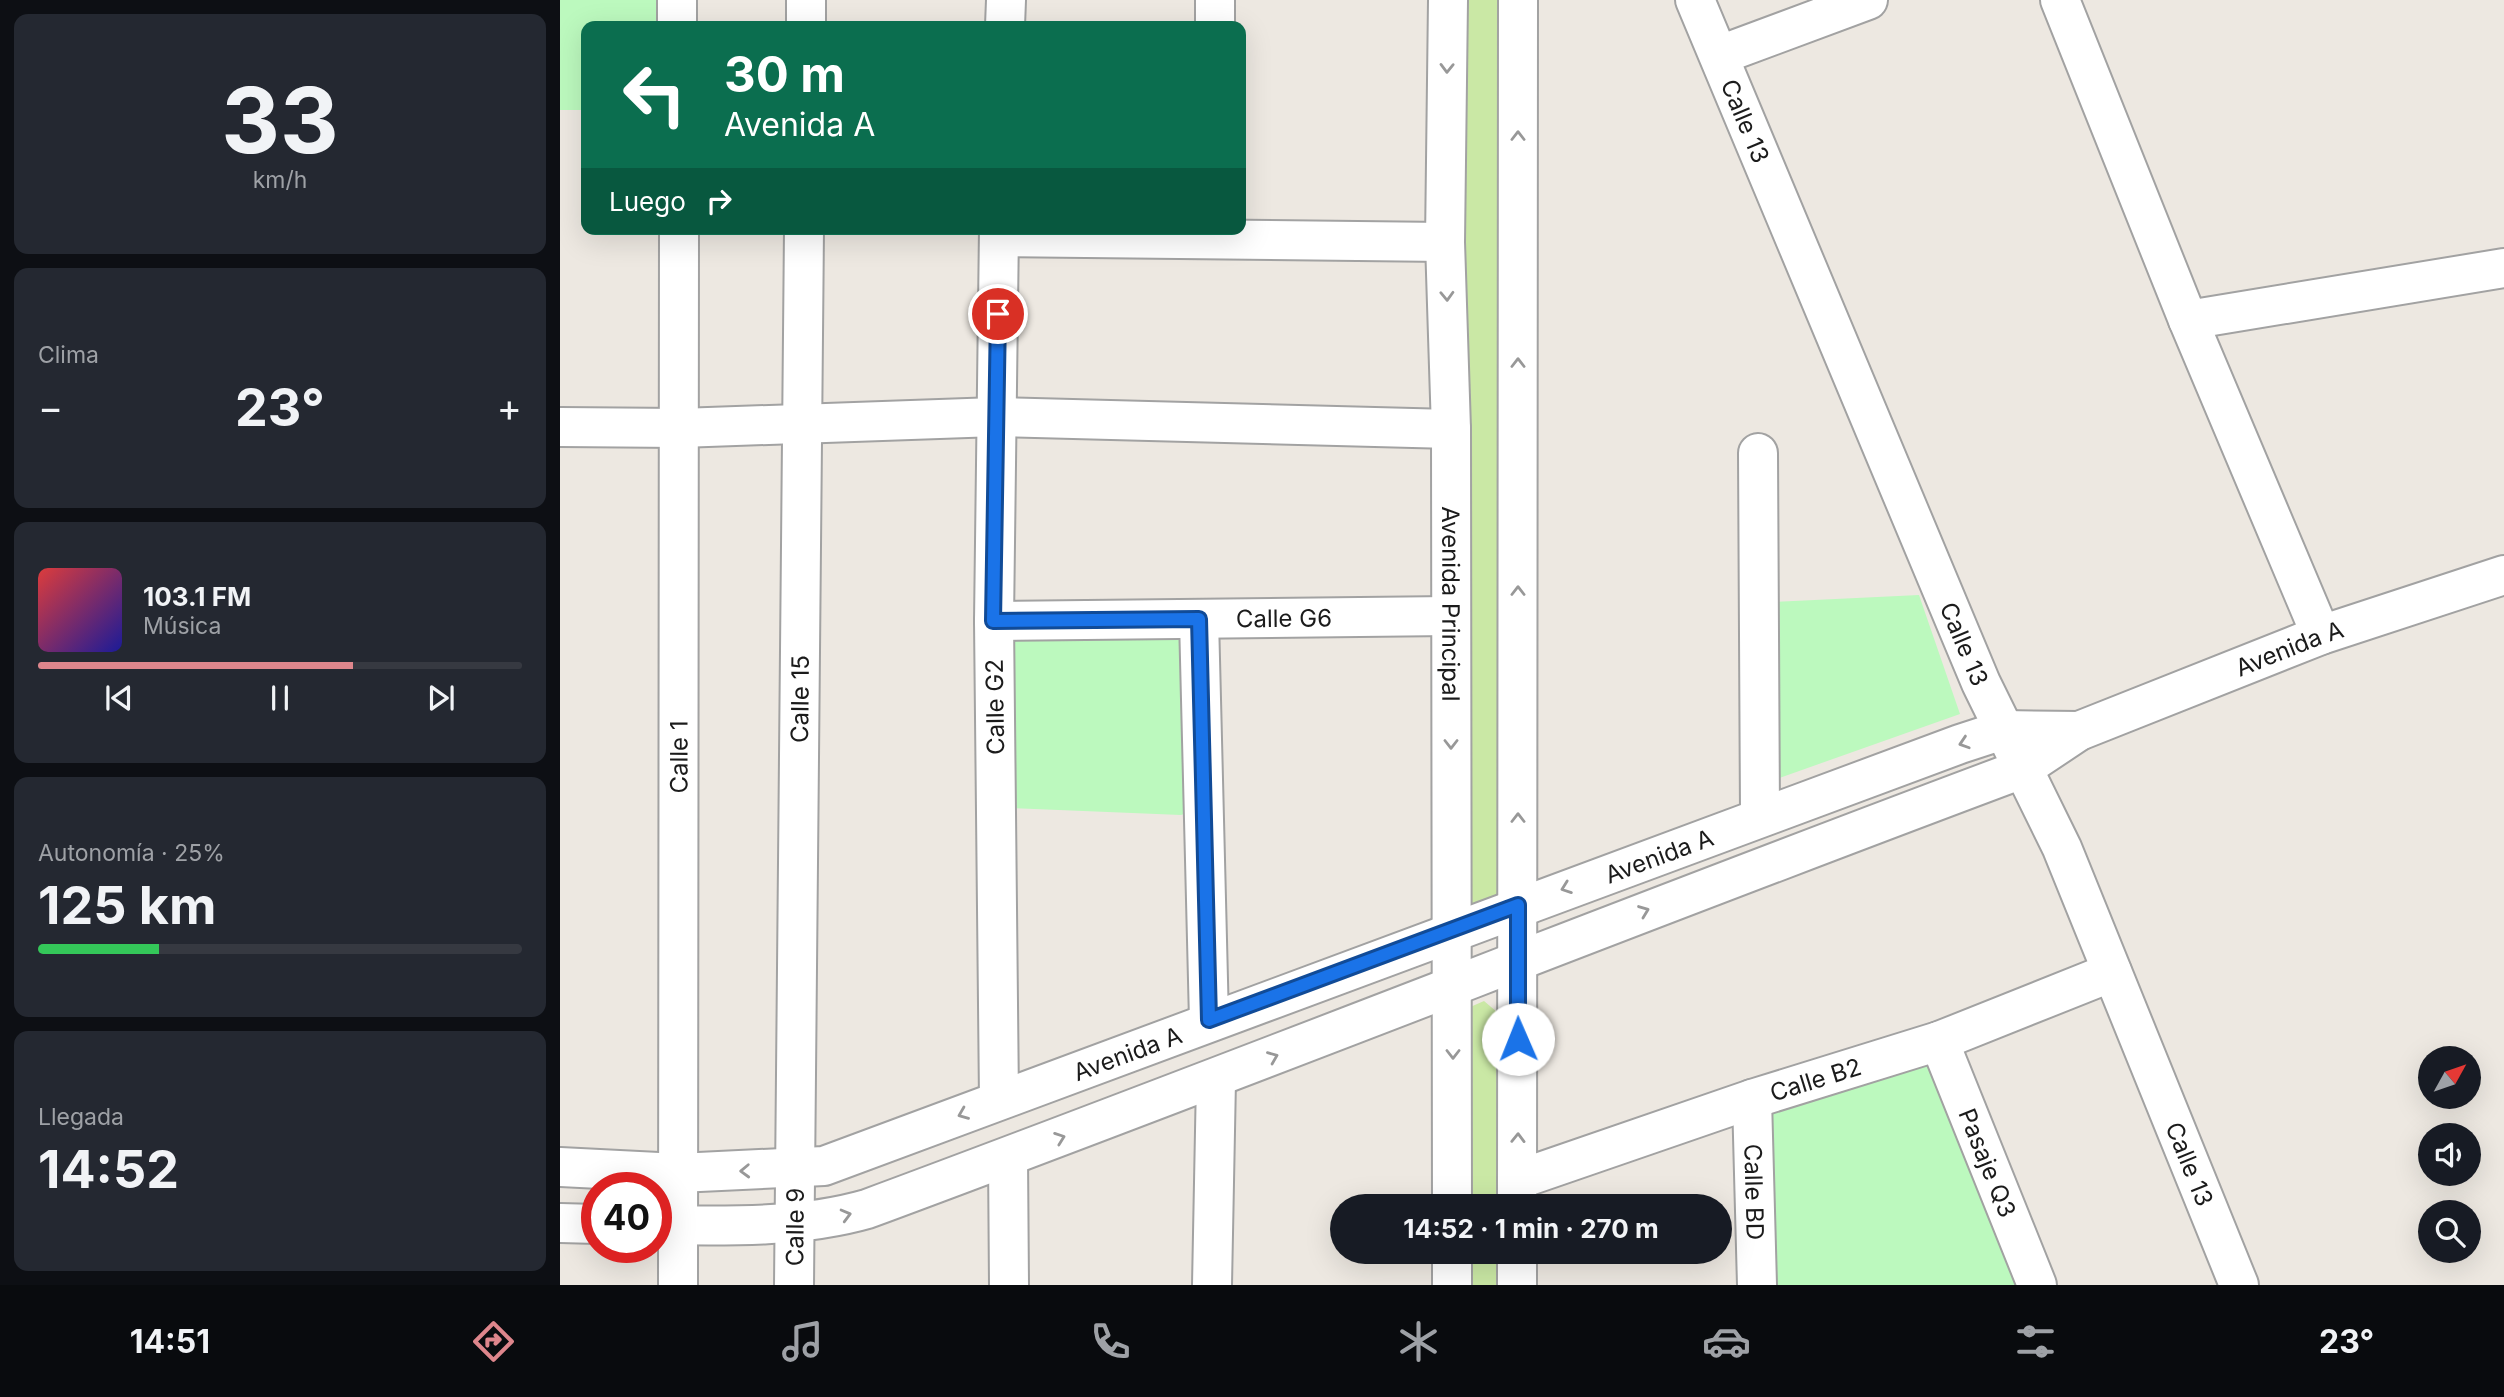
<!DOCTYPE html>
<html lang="es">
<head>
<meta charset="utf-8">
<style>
	:root { --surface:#171b24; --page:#242831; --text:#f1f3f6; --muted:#9ea1a6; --line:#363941; --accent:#de868c }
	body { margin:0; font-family:Inter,sans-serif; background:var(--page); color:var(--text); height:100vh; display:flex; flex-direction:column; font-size:26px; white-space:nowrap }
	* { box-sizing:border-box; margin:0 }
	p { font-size:23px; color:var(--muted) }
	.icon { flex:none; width:38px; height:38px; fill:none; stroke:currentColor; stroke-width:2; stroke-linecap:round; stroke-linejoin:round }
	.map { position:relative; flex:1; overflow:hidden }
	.sheet { display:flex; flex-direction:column; gap:14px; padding:14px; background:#0d0f14; width:560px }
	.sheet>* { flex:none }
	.banner { position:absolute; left:21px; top:21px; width:665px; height:214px; border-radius:14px; box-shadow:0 7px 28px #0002; background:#0b6e4f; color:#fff; overflow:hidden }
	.needle { width:46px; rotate:50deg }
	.tools { position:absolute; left:1858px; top:1046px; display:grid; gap:14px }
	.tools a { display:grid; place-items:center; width:63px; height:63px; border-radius:50%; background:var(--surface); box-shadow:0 7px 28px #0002; font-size:35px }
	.speed { position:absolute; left:21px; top:1172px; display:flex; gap:14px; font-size:35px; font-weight:700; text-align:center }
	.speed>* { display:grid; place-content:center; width:91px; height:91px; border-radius:50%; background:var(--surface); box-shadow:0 7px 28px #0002; line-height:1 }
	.speed .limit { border:10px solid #d22; background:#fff; color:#111 }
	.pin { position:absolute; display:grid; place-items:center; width:60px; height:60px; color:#fff; margin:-30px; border:4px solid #fff; border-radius:50%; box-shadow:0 2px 7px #0007 }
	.me { position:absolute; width:77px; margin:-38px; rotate:359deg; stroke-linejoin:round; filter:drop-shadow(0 0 5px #0008) }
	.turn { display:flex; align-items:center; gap:24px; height:147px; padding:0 28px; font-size:32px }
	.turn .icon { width:91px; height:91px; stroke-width:2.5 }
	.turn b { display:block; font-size:49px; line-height:60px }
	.then { display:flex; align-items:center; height:66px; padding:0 28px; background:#0003; gap:14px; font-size:26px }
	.big { font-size:52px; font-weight:700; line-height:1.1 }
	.sheet .card { flex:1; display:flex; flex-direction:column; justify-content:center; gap:10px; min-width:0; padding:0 24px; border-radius:14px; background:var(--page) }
	.sheet .dial { align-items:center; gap:0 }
	.dial b { font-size:91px; line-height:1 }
	.song { display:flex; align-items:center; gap:21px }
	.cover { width:84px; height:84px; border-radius:10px; background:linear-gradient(135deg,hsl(0 70% 55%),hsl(240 70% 35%)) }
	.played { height:7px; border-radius:4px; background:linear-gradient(90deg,var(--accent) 65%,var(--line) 65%) }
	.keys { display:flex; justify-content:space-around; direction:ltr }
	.heat { display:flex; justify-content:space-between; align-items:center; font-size:38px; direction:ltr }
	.charge { height:10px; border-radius:5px; background:linear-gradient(90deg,#34c759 25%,var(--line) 0) }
	.trip { position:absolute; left:770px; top:1194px; width:402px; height:70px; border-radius:35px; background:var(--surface); box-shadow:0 7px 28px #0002; font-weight:700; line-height:70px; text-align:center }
	.tabs { display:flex; height:112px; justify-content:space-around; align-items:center; background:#090b0e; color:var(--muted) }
	.tabs .icon { width:49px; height:49px }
	.tabs .active { color:var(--accent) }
	.tabs b { font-size:32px; color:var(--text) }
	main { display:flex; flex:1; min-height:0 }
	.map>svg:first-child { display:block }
	.grass { fill:#cae8a5 }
	.park { fill:#bcf9be }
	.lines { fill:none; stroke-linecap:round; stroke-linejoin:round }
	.minor-casing { stroke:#a2a2a2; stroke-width:42 }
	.tertiary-casing { stroke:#a2a2a2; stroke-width:42 }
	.minor { stroke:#fff; stroke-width:38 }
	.tertiary { stroke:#fff; stroke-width:38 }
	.oneway { stroke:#989898 }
	.route-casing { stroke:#114b97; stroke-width:18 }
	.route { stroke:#1a73e8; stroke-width:12 }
	.labels { text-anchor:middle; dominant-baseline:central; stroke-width:5; stroke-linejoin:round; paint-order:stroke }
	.street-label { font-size:24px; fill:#1b1b1b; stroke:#fff }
</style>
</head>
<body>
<main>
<section class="sheet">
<div class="card dial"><b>33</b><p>km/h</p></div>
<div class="card"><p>Clima</p>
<div class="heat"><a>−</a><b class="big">23°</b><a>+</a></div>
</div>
<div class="card">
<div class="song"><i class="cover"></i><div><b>103.1 FM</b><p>Música</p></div></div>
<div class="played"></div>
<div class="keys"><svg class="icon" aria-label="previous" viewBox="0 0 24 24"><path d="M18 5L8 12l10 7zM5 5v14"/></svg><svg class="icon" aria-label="pause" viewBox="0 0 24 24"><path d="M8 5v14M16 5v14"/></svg><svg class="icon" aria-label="next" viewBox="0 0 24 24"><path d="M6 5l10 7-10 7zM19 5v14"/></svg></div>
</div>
<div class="card"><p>Autonomía · 25%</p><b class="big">125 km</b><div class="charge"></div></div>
<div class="card"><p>Llegada</p><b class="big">14:52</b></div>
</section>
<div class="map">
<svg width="1944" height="1285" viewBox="0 0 1944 1285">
	<rect width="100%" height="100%" fill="#ede8e1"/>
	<path class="grass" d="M905 0H943L941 896 911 907 902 885Z
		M924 1001 937 1012 943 1206H905L908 1008Z
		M905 1251H942V1285H905Z"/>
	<path class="park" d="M0 0H97L96 26H26V110H0Z
		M1359 595 1400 714 1208 782 1215 602Z
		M454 632 634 640 632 811 621 815 449 808Z
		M1366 1051 1461 1285H1211L1213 1104Z"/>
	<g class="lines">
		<defs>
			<g id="minor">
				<path d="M117 0V26"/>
				<path d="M655 0V26"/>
				<path id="s1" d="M1135 0 1421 683 1502 848 1679 1285"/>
				<path d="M1500 0 1628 320 1761 635"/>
				<path d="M246 26V0"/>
				<path d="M445 26 446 0"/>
				<path d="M1160 55 1308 0"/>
				<path d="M439 237 885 242"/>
				<path d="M1628 320 1944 268"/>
				<path d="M0 427 120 428 436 417 891 429"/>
				<path d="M1198 453 1200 815"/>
				<path d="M639 619 649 1020"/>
				<path id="s2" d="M434 621 890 616"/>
				<path id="s3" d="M1379 1041 1477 1285"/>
				<path id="s4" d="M1192 1099 1197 1285"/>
				<path d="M439 1100 434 621 439 229"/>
				<path d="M448 1157 449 1285"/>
				<path id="s5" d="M957 1180 1192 1099 1379 1041 1552 972"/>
				<path id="s6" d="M118 1285 119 229"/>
				<path id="s7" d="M234 1285 244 229"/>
				<path d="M652 1285 656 1080"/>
			</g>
			<g id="tertiary">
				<path id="s8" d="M888 0 885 242 891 429 892 1206"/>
				<path id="s9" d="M0 1167 118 1173 264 1166 1400 744 1443 730 1519 731"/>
				<path d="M957 1206 958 0"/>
				<path d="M0 1223 37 1224"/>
				<path id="s10" d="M96 1225C165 1226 241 1228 307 1209 693 1066 1076 913 1462 769L1519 731 1761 635 1944 575"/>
				<path d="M892 1285V1251"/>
				<path d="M957 1285V1251"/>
			</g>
		</defs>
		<use href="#minor" class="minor-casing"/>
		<use href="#tertiary" class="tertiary-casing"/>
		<use href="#minor" class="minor"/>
		<use href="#tertiary" class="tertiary"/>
	</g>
	<defs><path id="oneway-chevron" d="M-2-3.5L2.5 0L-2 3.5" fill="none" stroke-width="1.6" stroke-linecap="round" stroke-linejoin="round" transform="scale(1.75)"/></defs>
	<g class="oneway">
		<use href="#oneway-chevron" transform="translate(887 68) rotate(91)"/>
		<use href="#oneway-chevron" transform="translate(958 136) rotate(-90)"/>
		<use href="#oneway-chevron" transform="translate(887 296) rotate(88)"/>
		<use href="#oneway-chevron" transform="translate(958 363) rotate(-90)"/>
		<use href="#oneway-chevron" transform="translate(958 591) rotate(-90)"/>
		<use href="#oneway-chevron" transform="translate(1404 743) rotate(162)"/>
		<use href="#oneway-chevron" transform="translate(891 744) rotate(90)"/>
		<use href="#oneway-chevron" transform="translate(958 818) rotate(-90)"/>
		<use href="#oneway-chevron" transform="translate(1006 888) rotate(160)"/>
		<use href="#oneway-chevron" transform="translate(1084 911) rotate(-21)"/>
		<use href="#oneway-chevron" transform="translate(893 1054) rotate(90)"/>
		<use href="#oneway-chevron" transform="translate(713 1057) rotate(-22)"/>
		<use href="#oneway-chevron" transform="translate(403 1114) rotate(158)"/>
		<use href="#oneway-chevron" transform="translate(500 1138) rotate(-20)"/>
		<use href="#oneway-chevron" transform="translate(958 1138) rotate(-89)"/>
		<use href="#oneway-chevron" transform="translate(185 1171) rotate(178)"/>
		<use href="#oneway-chevron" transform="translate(286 1215) rotate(-15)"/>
	</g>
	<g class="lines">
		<defs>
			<path id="route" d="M438 314 433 621 639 619 649 1020 958 905V1039"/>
		</defs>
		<use href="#route" class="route-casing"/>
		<use href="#route" class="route"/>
	</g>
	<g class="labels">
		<g class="street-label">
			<text stroke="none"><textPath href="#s1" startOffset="131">Calle 13</textPath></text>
			<text stroke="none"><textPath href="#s8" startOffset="604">Avenida Principal</textPath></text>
			<text stroke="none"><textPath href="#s2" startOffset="290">Calle G6</textPath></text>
			<text stroke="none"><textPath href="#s1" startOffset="698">Calle 13</textPath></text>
			<text stroke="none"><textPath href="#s10" startOffset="1743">Avenida A</textPath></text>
			<text stroke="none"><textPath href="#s7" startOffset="586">Calle 15</textPath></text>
			<text transform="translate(435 707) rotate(-91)">Calle G2</text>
			<text stroke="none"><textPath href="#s6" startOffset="528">Calle 1</textPath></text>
			<text stroke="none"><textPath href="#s9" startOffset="1155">Avenida A</textPath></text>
			<text stroke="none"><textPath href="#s9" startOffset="588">Avenida A</textPath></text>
			<text stroke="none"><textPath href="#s5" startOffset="315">Calle B2</textPath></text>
			<text stroke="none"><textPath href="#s3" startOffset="131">Pasaje Q3</textPath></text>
			<text stroke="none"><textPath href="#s1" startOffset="1265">Calle 13</textPath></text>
			<text stroke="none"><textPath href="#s4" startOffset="93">Calle BD</textPath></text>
			<text stroke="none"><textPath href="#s7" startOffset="58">Calle 9</textPath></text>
		</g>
	</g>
</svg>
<div class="tools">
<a><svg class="needle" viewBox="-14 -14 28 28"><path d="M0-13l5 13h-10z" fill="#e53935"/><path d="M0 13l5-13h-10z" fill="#9ea1a6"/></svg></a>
<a><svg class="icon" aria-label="sound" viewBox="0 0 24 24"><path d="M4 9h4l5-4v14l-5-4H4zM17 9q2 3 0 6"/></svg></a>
<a><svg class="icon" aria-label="search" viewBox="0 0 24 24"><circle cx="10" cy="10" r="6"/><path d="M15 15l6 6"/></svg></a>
</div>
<div class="speed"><div class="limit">40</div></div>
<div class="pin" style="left:438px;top:314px;background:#d93025"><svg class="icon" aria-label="arrive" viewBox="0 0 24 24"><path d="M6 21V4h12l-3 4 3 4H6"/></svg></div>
<svg class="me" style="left:958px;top:1039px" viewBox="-20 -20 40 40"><circle r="19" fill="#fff"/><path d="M0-13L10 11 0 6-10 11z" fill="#1a73e8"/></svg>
<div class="trip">14:52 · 1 min · 270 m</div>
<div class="banner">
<div class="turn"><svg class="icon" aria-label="left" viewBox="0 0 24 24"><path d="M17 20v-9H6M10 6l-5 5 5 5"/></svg><div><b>30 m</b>Avenida A</div></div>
<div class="then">Luego<svg class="icon" aria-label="right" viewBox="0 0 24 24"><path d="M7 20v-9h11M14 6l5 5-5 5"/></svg></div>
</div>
</div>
</main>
<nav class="tabs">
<b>14:51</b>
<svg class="icon active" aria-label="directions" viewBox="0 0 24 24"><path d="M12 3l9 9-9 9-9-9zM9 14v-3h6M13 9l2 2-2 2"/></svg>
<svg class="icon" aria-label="music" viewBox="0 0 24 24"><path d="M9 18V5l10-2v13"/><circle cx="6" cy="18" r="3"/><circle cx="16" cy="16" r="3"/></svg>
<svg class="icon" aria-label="phone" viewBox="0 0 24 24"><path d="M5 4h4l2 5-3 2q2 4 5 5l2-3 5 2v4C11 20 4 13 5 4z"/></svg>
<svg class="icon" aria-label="climate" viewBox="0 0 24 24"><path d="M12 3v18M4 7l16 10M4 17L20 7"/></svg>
<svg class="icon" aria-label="car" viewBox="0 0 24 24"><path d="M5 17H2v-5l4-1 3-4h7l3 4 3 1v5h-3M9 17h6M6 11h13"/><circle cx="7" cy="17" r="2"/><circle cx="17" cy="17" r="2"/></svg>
<svg class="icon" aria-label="filters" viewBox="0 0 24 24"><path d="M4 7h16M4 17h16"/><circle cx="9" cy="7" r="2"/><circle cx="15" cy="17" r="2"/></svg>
<b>23°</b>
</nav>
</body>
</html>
